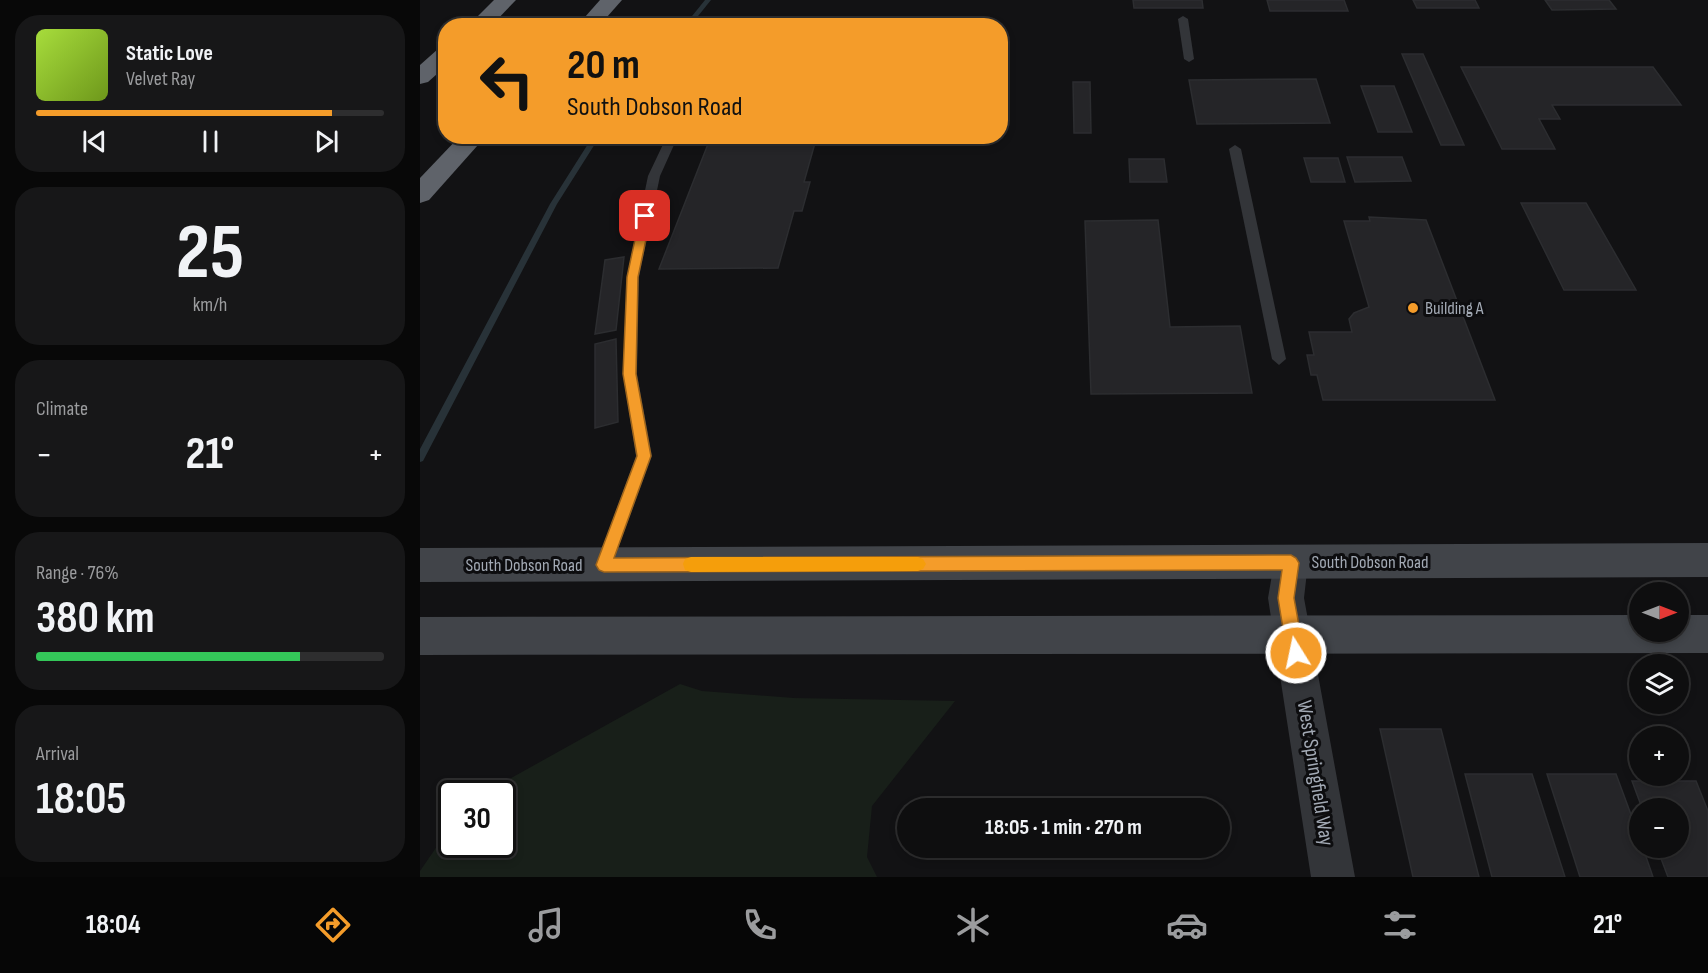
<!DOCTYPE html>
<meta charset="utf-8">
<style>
:root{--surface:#0e0e0f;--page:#171718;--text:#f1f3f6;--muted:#9b9c9e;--line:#2e2e2f;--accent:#f49c2a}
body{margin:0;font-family:"Sofia Sans Condensed",sans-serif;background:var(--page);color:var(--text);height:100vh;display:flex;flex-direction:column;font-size:22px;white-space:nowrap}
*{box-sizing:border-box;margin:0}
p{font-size:20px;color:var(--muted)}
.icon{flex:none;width:33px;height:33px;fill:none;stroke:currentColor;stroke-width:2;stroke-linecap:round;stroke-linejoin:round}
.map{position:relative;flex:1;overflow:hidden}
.drawer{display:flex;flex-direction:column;gap:15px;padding:15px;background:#080808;width:420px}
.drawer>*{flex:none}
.hud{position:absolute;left:18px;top:18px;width:570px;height:126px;border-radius:24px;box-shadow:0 3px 9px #0003,0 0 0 2px var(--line);background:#f49c2a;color:#111;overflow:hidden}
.needle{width:39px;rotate:90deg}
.buttons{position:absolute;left:1209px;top:582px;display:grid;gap:12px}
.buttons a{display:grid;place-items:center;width:60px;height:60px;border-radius:50%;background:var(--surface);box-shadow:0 3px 9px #0003,0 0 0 2px var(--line);font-size:30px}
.speed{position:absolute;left:18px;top:780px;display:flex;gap:12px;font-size:30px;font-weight:700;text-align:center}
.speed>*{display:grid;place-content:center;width:78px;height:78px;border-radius:50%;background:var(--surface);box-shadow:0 3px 9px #0003,0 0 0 2px var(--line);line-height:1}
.speed .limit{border:3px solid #111;border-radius:9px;background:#fff;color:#111}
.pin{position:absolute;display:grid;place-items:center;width:51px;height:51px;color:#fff;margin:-26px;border-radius:12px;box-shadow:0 3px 9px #0006}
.me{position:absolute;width:66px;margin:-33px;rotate:350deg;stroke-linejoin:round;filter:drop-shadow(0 0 4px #0008)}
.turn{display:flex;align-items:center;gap:21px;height:126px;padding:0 30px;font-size:27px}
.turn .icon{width:78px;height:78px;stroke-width:2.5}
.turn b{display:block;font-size:42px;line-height:51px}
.big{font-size:45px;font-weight:700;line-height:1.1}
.drawer .widget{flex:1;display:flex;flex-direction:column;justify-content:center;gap:9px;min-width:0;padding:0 21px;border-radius:24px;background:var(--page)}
.drawer .dial{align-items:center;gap:0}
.dial b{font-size:78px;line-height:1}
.song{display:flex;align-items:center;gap:18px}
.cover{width:72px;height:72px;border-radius:9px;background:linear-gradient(135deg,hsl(80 70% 55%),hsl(80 70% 35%))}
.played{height:6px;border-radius:3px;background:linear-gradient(90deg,var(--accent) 85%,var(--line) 85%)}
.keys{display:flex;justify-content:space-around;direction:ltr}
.heat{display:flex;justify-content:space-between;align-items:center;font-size:33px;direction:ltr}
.charge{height:9px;border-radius:4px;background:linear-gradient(90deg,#34c759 76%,var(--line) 0)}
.trip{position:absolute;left:477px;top:798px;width:333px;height:60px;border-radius:30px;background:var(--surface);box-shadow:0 3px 9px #0003,0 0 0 2px var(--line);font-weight:700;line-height:60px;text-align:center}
.dock{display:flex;height:96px;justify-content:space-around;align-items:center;background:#060606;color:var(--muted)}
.dock .icon{width:42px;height:42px}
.dock .on{color:var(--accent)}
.dock b{font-size:27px;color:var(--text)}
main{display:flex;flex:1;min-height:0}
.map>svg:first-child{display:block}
.green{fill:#181f19}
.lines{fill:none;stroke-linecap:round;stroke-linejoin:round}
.stream{fill:#283238;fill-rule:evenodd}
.building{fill:#252528;stroke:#2c2d30;stroke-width:1.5}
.service{fill:#333539;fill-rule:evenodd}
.minor{fill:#333539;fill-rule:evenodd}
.secondary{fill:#414449;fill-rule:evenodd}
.motorway{fill:#5f636a;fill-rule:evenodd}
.route{fill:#f49c2a;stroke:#9f651b;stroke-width:1.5}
.slow{fill:#f59e0b}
.poi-dot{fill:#f49c2a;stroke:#0d0d0f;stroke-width:2}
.labels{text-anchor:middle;stroke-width:6;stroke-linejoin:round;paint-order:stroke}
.poi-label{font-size:18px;fill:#a3aab5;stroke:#0d0d0f;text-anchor:start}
.street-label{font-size:18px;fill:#a3aab5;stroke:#0d0d0f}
.near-street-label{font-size:21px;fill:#a3aab5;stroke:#0d0d0f}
</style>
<main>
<section class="drawer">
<div class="widget">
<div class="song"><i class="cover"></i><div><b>Static Love</b><p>Velvet Ray</p></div></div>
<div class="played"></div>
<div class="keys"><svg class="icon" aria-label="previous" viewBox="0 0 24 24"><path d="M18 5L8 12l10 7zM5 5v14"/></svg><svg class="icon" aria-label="pause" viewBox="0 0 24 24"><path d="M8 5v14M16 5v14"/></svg><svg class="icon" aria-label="next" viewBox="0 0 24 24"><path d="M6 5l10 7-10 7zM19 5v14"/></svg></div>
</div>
<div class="widget dial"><b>25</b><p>km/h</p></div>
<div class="widget"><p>Climate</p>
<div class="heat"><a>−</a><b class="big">21°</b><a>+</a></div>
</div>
<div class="widget"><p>Range · 76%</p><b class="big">380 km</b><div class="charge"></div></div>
<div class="widget"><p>Arrival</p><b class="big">18:05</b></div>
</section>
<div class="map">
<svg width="1288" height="877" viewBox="0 0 1288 877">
<rect width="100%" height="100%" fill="#121214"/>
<!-- green -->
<polygon class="green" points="260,684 282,691 374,698 535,701 452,806 447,857 457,877 0,877 0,871 31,826 32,844 82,844 82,794 68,793 75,787"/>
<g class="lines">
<!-- stream -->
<g class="stream">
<polygon points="285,0 291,0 270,26 264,26"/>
<polygon points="173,136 180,136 137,204 3,461 0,462 0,449 130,204"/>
</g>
</g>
<!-- building -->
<g class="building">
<polygon points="713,0 782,0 783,8 714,8"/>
<polygon points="847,0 924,0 928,11 850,11"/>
<polygon points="993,0 1055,0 1059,8 997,8"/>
<polygon points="1125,0 1189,0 1196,9 1132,10"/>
<polygon points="982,54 1003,54 1044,145 1021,145"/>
<polygon points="1041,67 1233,67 1261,105 1132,105 1140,119 1119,119 1135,149 1082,149"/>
<polygon points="896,79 910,123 777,124 769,80"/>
<polygon points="653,82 670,82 671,133 654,133"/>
<polygon points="941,86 974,86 992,132 958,132"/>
<polygon points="395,143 384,182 390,182 382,211 374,211 358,268 239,269 288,144"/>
<polygon points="927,157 982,157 991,181 935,182"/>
<polygon points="884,158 918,158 925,182 891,182"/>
<polygon points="709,159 744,159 747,182 710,182"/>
<polygon points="1101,203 1166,203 1216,290 1144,290"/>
<polygon points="949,217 1006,220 1075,400 903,400 897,375 891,375 887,355 894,355 889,332 932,332 929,319 934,313 949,307 924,221 950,221"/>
<polygon points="738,220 750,327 820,326 832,393 671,394 665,221"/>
<polygon points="204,257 196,330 175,334 185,260"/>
<polygon points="196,339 198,422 175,428 175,344"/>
<polygon points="960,729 1021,729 1059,877 993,877"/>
<polygon points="1045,774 1112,774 1145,877 1072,877"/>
<polygon points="1127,774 1196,774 1220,839 1220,848 1223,848 1233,877 1160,877"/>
<polygon points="1212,781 1276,781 1288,811 1288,877 1248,877 1237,848 1258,848 1258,808 1222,808"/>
</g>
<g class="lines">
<!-- service -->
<g class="service">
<polygon points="763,16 768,19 774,59 769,62 764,59 758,19"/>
<polygon points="247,136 258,136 240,176 219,277 217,374 232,456 192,565 190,571 184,573 178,571 176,565 216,456 203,374 207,277 228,176"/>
<polygon points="815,145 821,149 866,359 859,365 852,359 809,149"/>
</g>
<!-- minor -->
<polygon class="minor" points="871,546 883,551 888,563 884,598 935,877 891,877 848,598 854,563 859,551"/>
<!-- secondary -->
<g class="secondary">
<polygon points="1288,543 1288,577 0,582 0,548"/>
<polygon points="1220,615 1220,632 1258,632 1258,615 1288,615 1288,653 0,655 0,617"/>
</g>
<!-- motorway -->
<g class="motorway">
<polygon points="74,0 96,0 71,26 48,26"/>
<polygon points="180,0 202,0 179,26 157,26"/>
<polygon points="26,47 26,66 8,82 0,84 0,65 18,49"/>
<polygon points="40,136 66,136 9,200 0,203 0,178"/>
</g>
</g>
<!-- route -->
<polygon class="route" points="225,213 231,216 218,277 216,374 231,456 194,558 871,555 876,558 879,563 874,598 884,653 881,659 876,661 870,659 867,653 858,598 862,570 184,572 179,570 176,565 217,456 203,374 207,277 220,216"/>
<!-- slow -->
<polygon class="slow" points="271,557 498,557 503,559 506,564 503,569 498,571 271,572 265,570 263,564 265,559"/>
<!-- markers -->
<circle class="poi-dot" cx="993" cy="308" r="6"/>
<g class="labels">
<!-- poi labels -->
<g class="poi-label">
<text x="1005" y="314">Building A</text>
</g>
<!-- street labels -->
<g class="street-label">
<text x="950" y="568">South Dobson Road</text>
<text x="104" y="571">South Dobson Road</text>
</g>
<!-- near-street labels -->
<g class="near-street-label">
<text transform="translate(896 773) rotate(81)" y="7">West Springfield Way</text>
</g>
</g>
</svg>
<div class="buttons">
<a><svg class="needle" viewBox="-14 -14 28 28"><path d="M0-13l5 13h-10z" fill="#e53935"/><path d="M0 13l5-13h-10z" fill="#9b9c9e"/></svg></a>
<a><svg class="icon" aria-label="layers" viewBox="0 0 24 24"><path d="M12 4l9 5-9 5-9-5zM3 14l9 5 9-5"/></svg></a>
<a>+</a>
<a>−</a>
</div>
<div class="speed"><div class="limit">30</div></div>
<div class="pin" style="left:225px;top:216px;background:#d93025"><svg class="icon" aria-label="arrive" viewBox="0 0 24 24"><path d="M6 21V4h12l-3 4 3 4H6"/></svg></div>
<svg class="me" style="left:876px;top:653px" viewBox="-20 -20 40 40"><circle r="17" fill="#f49c2a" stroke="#fff" stroke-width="3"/><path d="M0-11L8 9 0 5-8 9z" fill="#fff"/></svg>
<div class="trip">18:05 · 1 min · 270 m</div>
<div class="hud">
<div class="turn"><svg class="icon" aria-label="left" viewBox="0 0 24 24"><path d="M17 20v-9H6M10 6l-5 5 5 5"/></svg><div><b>20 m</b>South Dobson Road</div></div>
</div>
</div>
</main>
<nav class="dock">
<b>18:04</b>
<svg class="icon on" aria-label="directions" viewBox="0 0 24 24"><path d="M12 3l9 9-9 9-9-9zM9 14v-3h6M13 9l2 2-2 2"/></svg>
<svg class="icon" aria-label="music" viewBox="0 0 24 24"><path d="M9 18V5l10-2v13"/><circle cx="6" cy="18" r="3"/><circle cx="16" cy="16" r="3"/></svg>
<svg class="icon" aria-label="phone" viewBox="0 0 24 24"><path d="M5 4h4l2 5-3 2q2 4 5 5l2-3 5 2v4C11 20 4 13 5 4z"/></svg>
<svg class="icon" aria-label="climate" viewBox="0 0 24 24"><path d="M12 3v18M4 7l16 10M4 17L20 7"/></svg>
<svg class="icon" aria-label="car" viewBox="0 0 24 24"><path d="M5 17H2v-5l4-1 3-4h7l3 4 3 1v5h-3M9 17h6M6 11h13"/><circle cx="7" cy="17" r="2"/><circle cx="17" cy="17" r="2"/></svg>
<svg class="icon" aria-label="filters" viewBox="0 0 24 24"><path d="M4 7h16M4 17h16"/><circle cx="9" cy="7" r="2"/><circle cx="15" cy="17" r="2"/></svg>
<b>21°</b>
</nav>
